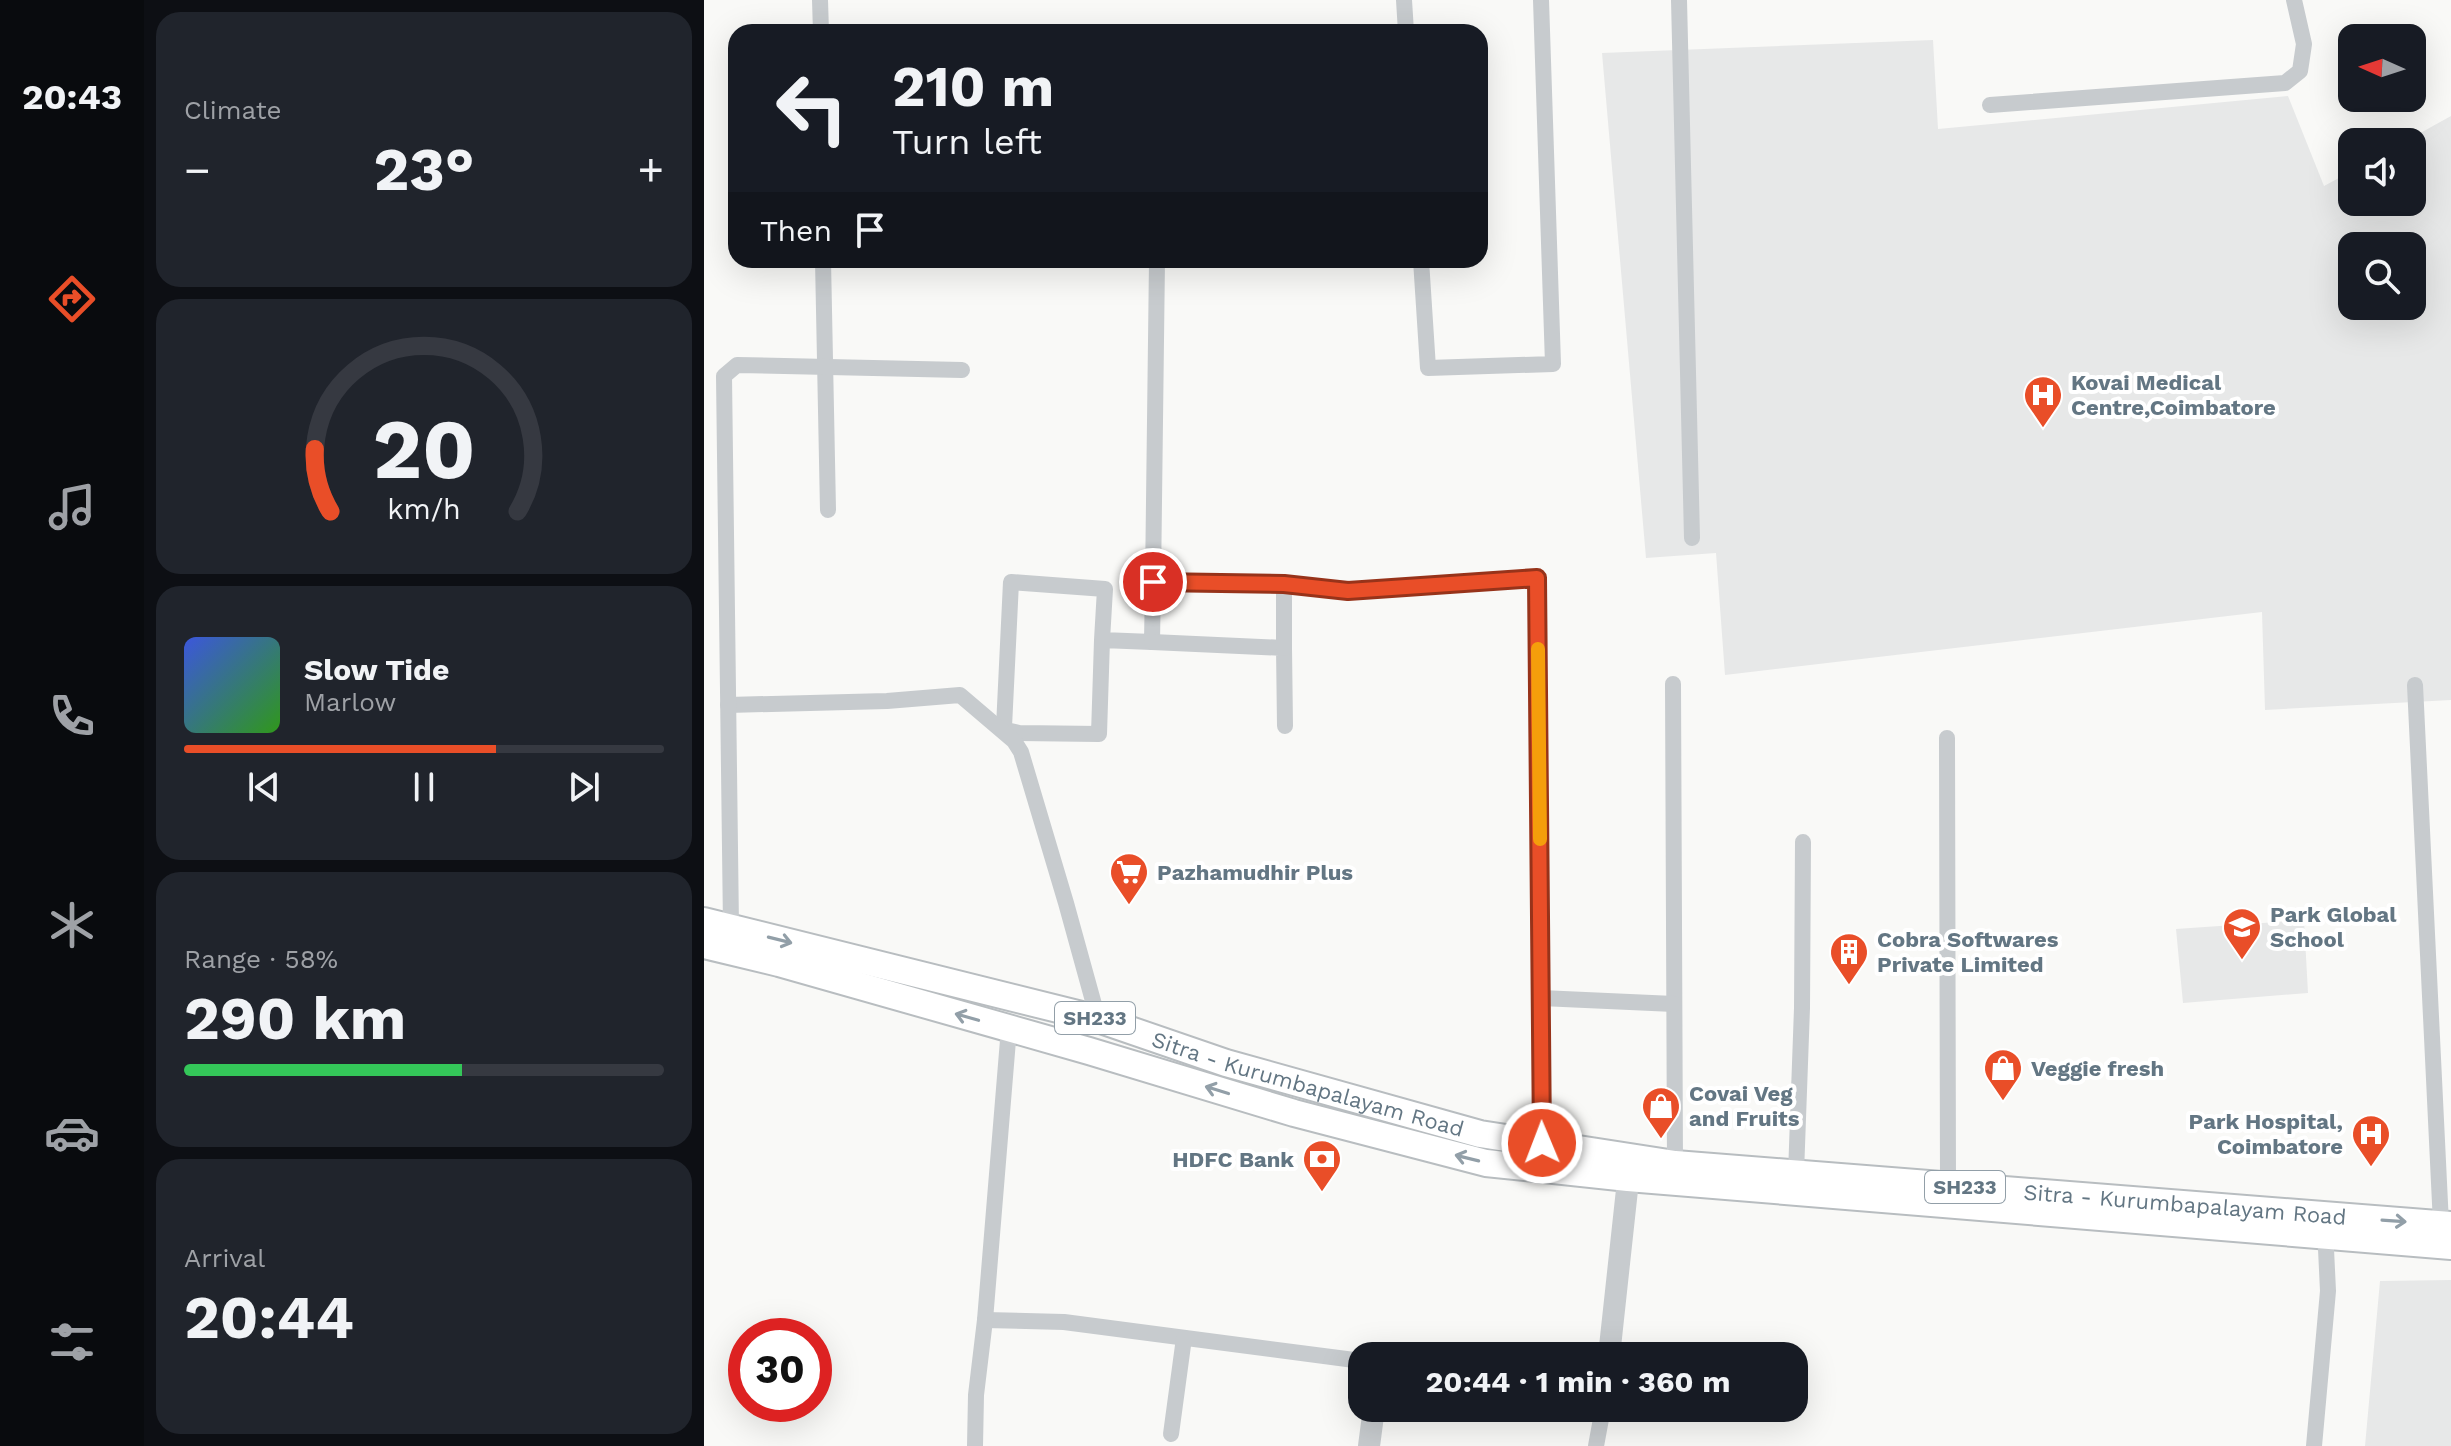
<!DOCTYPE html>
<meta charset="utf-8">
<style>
:root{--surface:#171b24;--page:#20242c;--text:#f1f3f6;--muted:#9ea1a6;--line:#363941;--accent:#e94e28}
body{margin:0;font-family:"Work Sans",sans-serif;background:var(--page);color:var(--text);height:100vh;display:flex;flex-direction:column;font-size:30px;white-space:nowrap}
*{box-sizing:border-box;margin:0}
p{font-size:26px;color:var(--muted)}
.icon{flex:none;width:44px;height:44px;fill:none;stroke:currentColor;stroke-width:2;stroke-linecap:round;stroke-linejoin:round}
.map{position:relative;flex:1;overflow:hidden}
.details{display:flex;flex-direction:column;gap:12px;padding:12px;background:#0d0f14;width:560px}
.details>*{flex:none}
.guide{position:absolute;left:24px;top:24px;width:760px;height:244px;border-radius:24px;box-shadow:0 8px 32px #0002;background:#171b24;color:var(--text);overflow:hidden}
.needle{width:52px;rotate:273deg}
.buttons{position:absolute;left:1634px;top:24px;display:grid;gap:16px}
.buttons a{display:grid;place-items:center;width:88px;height:88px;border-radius:16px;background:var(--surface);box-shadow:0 8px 32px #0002;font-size:40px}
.speed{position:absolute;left:24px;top:1318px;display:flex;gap:16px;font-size:40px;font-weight:700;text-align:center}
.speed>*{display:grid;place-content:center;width:104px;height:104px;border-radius:50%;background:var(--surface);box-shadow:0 8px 32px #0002;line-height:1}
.speed .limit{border:12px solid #d22;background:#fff;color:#111}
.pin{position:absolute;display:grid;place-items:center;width:68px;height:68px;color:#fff;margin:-34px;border:4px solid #fff;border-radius:50%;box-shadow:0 2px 8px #0007}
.me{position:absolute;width:88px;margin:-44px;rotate:359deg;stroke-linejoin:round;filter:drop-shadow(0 0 6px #0008)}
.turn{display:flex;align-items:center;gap:28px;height:168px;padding:0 32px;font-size:36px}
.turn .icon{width:104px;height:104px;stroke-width:2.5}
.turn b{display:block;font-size:56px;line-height:68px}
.then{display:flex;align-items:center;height:76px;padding:0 32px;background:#0003;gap:16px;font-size:30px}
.big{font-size:60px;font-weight:700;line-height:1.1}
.details .widget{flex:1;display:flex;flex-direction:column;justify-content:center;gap:12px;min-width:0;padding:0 28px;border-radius:24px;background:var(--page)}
.details .dial{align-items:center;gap:0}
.dial svg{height:208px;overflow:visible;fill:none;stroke:var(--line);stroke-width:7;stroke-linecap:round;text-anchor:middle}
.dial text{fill:var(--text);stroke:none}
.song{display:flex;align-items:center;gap:24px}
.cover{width:96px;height:96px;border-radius:12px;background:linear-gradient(135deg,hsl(230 70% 55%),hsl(110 70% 35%))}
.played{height:8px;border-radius:4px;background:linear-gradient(90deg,var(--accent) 65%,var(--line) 65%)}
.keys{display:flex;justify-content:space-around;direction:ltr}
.heat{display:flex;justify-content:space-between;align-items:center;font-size:44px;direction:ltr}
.charge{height:12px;border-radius:6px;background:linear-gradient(90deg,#34c759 58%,var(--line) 0)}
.trip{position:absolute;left:644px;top:1342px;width:460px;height:80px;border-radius:24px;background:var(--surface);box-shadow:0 8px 32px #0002;font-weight:700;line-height:80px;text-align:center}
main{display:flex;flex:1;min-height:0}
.dock{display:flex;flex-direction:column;width:144px;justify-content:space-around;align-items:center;background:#090b0e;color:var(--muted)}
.dock .icon{width:56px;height:56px}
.dock .selected{color:var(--accent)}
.dock b{font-size:36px;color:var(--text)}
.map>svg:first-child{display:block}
.built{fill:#e7e8e8;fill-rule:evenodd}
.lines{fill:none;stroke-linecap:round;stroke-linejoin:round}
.primary-casing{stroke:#b8bdc0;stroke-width:30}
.minor{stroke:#c7cbce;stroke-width:16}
.tertiary{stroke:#c7cbce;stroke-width:22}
.primary{stroke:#fff;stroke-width:26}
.oneway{stroke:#929fa8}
.route-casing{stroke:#97331a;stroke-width:20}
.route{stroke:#e94e28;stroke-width:14}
.slow{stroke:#f59e0b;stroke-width:14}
.labels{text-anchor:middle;stroke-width:8;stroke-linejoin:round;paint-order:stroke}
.shield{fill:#fff;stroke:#929fa8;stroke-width:2}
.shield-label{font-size:20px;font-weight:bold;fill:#637683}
.poi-label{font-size:22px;font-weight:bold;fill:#637683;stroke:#fff;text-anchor:start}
.street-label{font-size:22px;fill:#637683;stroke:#fff}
</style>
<main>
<nav class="dock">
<b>20:43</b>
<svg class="icon selected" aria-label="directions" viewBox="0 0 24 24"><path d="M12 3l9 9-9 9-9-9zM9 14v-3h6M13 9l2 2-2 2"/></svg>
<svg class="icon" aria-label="music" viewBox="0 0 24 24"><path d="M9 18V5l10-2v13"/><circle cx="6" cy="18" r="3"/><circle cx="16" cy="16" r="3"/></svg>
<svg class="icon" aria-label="phone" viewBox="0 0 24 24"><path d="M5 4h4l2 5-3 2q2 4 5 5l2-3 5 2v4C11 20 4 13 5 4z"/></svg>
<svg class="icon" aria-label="climate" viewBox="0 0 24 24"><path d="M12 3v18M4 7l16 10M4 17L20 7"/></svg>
<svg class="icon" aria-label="car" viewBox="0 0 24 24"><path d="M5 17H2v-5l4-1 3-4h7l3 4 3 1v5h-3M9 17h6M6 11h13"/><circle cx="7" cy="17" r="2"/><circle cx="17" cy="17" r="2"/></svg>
<svg class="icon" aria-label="filters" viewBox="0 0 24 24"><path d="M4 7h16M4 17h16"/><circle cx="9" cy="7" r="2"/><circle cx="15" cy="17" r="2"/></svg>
</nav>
<section class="details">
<div class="widget"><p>Climate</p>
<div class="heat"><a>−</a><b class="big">23°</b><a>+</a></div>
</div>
<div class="widget dial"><svg viewBox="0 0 100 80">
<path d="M14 69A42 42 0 1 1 86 69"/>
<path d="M14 69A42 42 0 0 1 8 45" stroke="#e94e28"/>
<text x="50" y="56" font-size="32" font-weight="700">20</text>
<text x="50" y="72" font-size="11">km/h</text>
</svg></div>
<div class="widget">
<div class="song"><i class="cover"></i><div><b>Slow Tide</b><p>Marlow</p></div></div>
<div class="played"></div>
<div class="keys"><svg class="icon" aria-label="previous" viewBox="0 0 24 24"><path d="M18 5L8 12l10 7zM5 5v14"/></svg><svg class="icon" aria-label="pause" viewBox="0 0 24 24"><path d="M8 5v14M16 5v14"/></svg><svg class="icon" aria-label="next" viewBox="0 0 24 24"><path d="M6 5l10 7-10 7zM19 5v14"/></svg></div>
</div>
<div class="widget"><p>Range · 58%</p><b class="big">290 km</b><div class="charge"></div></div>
<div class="widget"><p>Arrival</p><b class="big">20:44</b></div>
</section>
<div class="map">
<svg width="1747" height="1446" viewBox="0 0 1747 1446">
<rect width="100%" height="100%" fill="#f9f9f7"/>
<!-- built -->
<g class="built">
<path d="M1229,40L1234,129L1584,96L1620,186L1648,171V202H1708V142H1700L1747,116V700L1561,710L1558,612L1021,675L1012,553L942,558L898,53ZM1648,246H1708V306H1648Z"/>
<polygon points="1600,920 1604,993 1479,1003 1472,929"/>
<polygon points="1747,1280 1747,1446 1661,1446 1676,1281"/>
</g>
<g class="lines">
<defs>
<g id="primary">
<path id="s1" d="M0,921L394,1019L522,1063L776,1134L971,1164L1747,1225"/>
<polyline points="0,945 75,963 385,1051 590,1113 782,1163 924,1178 1747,1246"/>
</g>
</defs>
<!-- primary casing -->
<use href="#primary" class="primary-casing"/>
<!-- minor -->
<g class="minor">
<polyline points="116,0 117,32"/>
<polyline points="700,0 702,32"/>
<polyline points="975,0 988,538"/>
<polyline points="1286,105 1581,83 1596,71 1600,44 1590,0"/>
<polyline points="119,260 124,510"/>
<polyline points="453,260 449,582 580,584 644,591 833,578 838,1143"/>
<polyline points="717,260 724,368 849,364 837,0"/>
<polyline points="398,640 401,589 307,582 300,727 302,730 315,733 395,734 398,640 448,642 449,582"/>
<polyline points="448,642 580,648 581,726"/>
<polyline points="580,648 580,584"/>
<polyline points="969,684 971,1164"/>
<polyline points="1711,685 1737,1224"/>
<polyline points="24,705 183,701 256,695 310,741 317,752 362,903 394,1019"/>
<polyline points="1243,738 1244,1185"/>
<polyline points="27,927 20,376 33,365 258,370"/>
<polyline points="837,998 970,1004"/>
<polyline points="1092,1174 1098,1008 1099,842"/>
<polyline points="281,1320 360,1322 658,1361"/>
<polyline points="467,1434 480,1338"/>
<polyline points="271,1446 272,1395 281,1320 305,1028"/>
<polyline points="892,1446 899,1408"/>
<polyline points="1610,1446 1624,1291 1621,1228"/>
</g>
<!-- tertiary -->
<g class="tertiary">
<polyline points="905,1356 926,1162"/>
<polyline points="665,1446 670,1408"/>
</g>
<!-- primary -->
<use href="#primary" class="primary"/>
</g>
<!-- one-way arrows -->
<defs><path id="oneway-shaft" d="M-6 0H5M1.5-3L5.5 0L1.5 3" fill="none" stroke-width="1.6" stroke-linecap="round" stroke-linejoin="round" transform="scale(2)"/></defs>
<g class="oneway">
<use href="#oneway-shaft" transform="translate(76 940) rotate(14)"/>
<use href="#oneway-shaft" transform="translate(263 1017) rotate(-164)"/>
<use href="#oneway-shaft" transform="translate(513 1090) rotate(-163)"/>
<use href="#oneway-shaft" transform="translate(763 1158) rotate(-166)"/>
<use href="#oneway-shaft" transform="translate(1690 1221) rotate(4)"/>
</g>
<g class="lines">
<defs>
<polyline id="route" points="449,582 580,584 644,591 833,578 838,1143"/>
</defs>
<!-- route casing -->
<use href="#route" class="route-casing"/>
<!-- route -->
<use href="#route" class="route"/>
<!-- slow -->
<polyline class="slow" points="834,649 836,839"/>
</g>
<!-- icons -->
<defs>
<symbol id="hospital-pin" viewBox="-11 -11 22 30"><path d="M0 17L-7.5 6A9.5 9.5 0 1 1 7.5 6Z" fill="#e94e28" stroke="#fff"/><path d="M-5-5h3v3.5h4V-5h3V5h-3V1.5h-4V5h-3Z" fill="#fff"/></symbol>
<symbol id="supermarket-pin" viewBox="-11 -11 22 30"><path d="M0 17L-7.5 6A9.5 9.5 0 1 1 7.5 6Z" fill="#e94e28" stroke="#fff"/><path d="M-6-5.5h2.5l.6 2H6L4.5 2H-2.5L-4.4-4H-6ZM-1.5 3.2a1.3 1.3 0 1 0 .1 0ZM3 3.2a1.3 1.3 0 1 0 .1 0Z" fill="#fff"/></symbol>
<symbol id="school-pin" viewBox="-11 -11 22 30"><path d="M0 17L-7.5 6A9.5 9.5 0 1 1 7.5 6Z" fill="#e94e28" stroke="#fff"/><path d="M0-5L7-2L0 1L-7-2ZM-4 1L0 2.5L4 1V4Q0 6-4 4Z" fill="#fff"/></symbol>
<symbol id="building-pin" viewBox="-11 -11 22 30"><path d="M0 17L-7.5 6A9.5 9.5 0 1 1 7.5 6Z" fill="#e94e28" stroke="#fff"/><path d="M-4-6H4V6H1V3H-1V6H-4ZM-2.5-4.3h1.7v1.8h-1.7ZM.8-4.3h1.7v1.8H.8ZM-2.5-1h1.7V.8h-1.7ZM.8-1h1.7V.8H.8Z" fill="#fff"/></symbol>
<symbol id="shop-pin" viewBox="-11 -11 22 30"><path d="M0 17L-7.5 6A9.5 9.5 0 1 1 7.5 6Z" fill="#e94e28" stroke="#fff"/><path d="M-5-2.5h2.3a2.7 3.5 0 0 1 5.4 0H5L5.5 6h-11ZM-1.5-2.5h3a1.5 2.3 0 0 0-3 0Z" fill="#fff"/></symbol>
<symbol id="bank-pin" viewBox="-11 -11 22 30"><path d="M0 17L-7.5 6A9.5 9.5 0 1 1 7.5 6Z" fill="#e94e28" stroke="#fff"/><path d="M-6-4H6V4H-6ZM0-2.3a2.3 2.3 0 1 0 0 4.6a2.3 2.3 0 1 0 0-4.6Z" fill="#fff"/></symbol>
</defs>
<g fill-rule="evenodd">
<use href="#hospital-pin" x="1317" y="373" width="44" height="60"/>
<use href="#supermarket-pin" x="403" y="850" width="44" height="60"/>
<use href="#school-pin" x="1516" y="905" width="44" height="60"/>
<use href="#building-pin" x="1123" y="930" width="44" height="60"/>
<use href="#shop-pin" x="1277" y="1046" width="44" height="60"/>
<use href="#shop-pin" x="935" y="1084" width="44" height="60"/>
<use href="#hospital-pin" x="1645" y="1112" width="44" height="60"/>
<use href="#bank-pin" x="596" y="1137" width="44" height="60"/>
</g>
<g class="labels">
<!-- shield labels -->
<g class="shield">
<rect x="351" y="1002" width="80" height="32" rx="6"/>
<rect x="1221" y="1171" width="80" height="32" rx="6"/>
</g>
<g class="shield-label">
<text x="391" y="1025">SH233</text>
<text x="1261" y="1194">SH233</text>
</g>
<!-- poi labels -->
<g class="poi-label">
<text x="1367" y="390">Kovai Medical<tspan x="1367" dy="25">Centre,Coimbatore</tspan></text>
<text x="453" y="880">Pazhamudhir Plus</text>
<text x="1566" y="922">Park Global<tspan x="1566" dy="25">School</tspan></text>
<text x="1173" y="947">Cobra Softwares<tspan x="1173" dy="25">Private Limited</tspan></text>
<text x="1327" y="1076">Veggie fresh</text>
<text x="985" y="1101">Covai Veg<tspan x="985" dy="25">and Fruits</tspan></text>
<text x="1639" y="1129" text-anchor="end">Park Hospital,<tspan x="1639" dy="25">Coimbatore</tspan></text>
<text x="590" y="1167" text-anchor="end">HDFC Bank</text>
</g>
<!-- street labels -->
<g class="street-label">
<text dy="8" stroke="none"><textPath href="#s1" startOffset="626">Sitra - Kurumbapalayam Road</textPath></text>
<text dy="8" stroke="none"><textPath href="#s1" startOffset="1514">Sitra - Kurumbapalayam Road</textPath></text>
</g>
</g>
</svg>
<div class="buttons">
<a><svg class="needle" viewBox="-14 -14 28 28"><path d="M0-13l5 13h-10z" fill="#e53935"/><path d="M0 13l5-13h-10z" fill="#9ea1a6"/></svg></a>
<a><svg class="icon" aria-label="sound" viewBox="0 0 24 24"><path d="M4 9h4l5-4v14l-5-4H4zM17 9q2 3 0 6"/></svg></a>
<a><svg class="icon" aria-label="search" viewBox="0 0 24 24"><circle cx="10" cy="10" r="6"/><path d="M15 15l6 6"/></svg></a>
</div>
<div class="speed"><div class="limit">30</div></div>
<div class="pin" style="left:449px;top:582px;background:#d93025"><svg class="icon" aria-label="arrive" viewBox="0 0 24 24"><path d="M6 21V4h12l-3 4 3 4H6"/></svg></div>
<svg class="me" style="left:838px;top:1143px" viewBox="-20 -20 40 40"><circle r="17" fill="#e94e28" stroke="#fff" stroke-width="3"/><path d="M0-11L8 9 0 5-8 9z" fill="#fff"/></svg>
<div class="trip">20:44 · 1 min · 360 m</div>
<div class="guide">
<div class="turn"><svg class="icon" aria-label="left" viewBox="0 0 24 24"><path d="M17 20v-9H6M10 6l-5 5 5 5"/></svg><div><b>210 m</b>Turn left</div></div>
<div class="then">Then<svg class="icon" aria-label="arrive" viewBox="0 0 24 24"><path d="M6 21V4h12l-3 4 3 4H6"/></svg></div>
</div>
</div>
</main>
